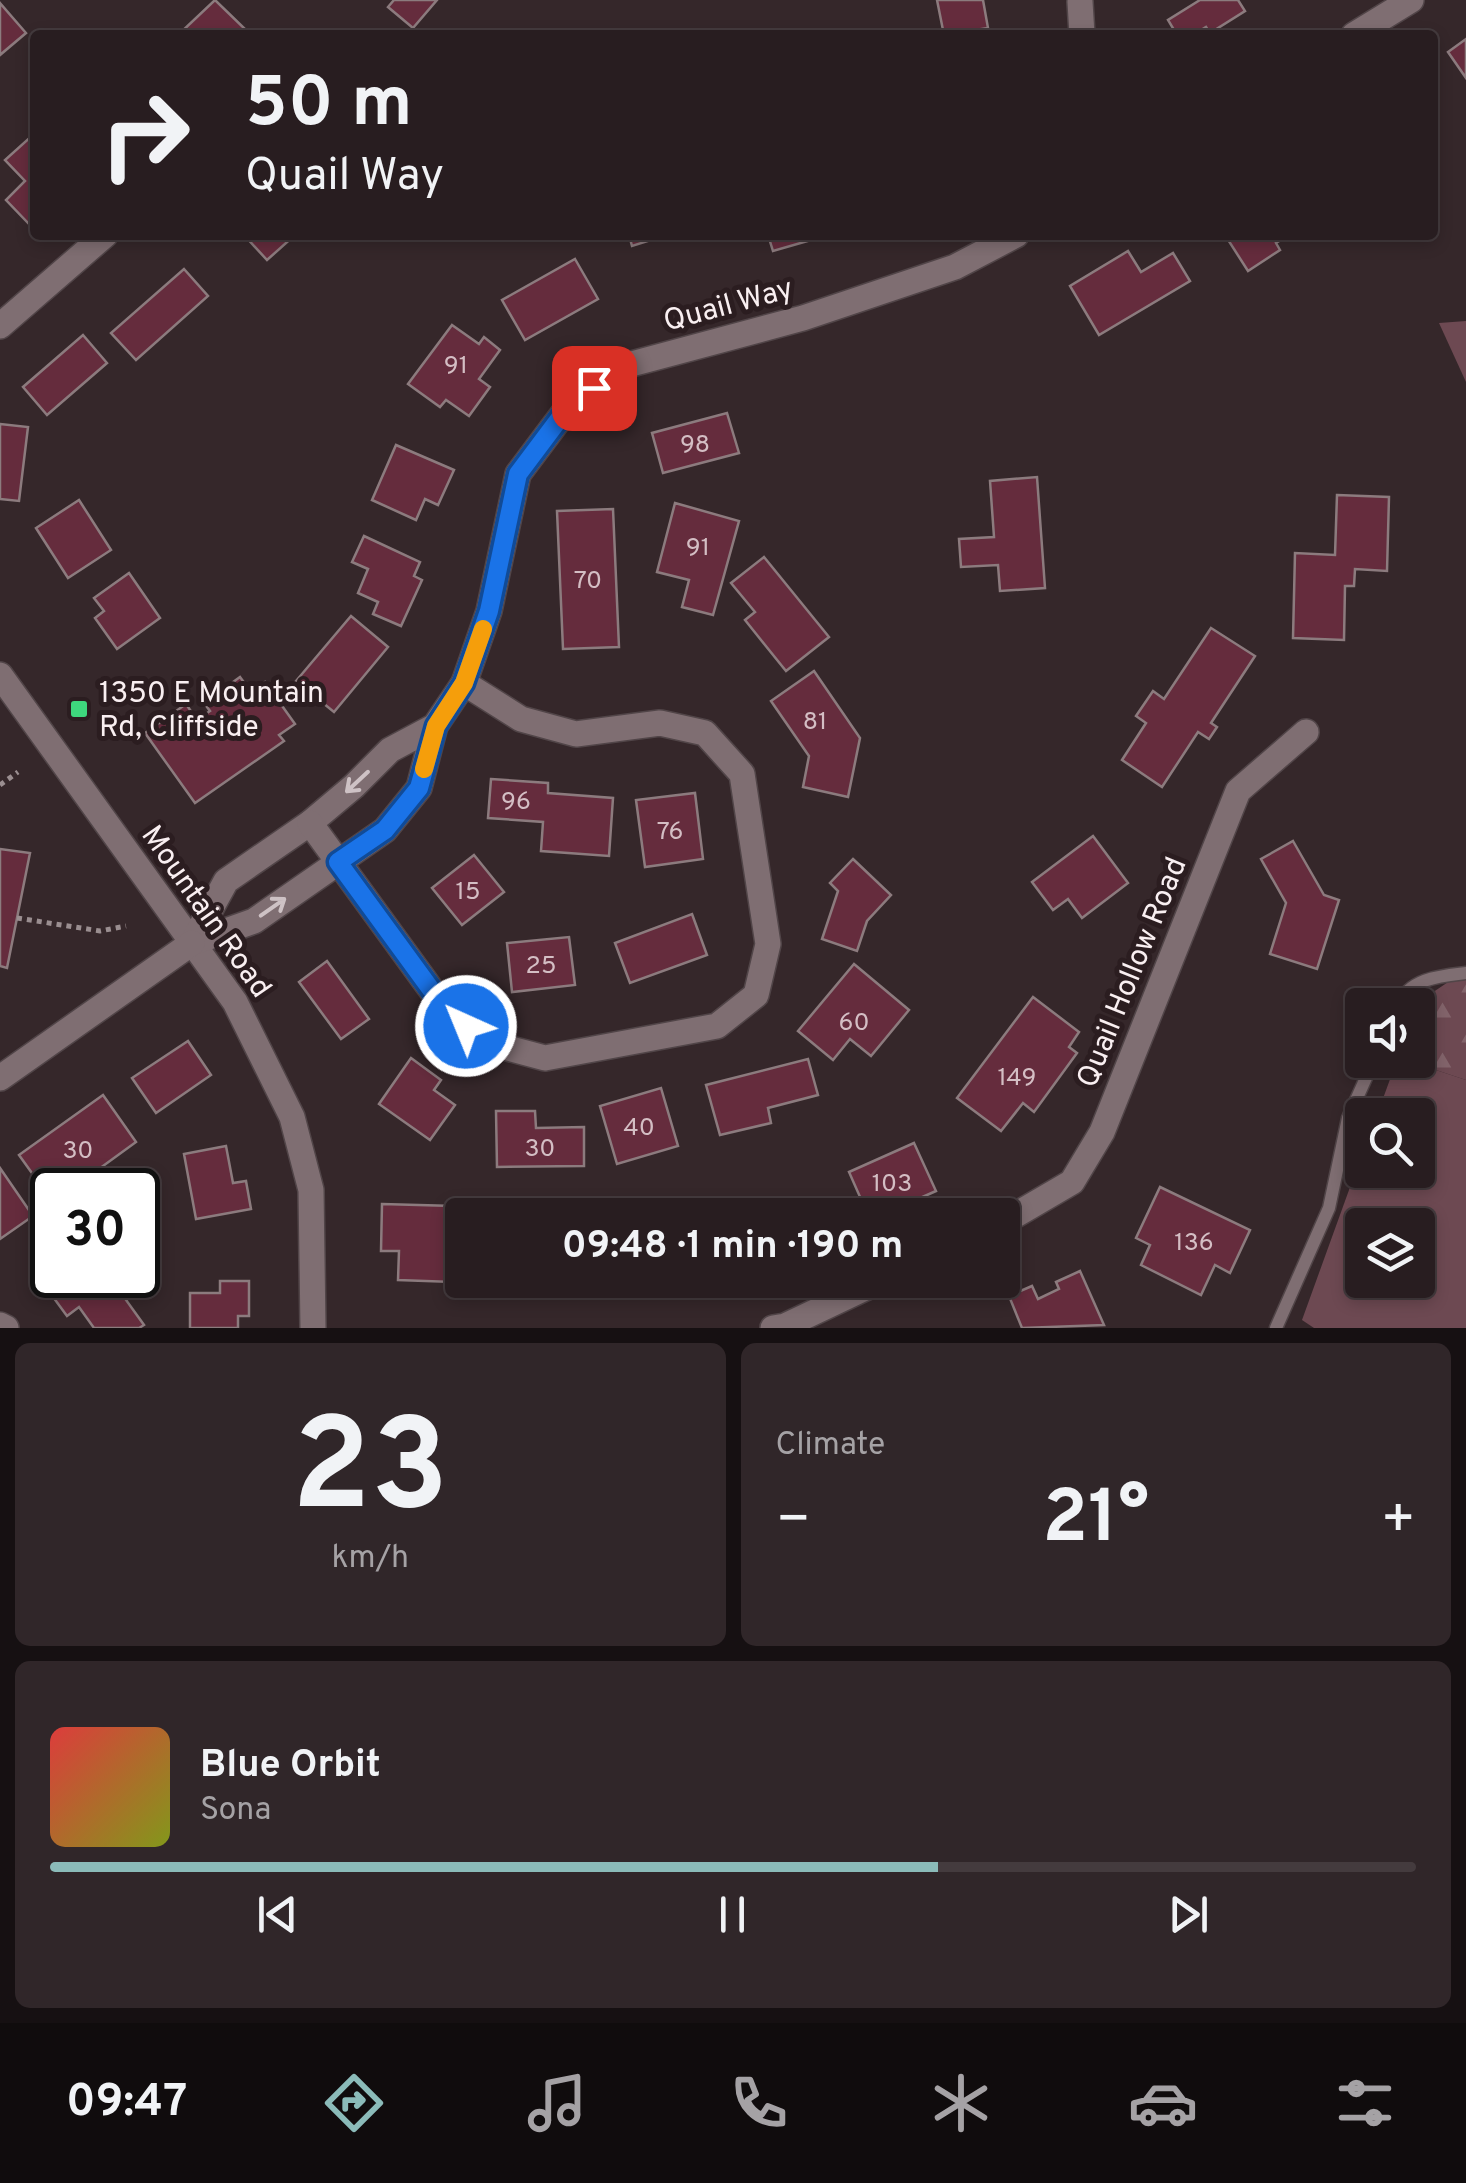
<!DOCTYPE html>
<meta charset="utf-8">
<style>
:root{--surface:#281d20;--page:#302629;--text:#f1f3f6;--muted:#a5a2a5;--line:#443b3e;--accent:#8bbbb9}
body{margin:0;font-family:Overpass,sans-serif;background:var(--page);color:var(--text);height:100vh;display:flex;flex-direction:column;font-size:38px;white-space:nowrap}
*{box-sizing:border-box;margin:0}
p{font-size:32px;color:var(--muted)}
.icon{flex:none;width:55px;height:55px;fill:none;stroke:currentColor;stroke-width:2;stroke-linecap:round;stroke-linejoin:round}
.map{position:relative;height:1328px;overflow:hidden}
.details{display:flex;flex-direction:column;gap:15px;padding:15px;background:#161012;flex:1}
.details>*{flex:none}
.banner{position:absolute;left:30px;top:30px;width:1408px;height:210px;border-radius:10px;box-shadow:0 5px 15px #0003,0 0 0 2px var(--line);background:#281d20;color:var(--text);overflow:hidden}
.controls{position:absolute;left:1345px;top:988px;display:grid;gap:20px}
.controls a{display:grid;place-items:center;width:90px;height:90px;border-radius:10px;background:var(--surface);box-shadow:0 5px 15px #0003,0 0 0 2px var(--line);font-size:50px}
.speed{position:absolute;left:30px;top:1168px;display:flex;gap:20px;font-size:50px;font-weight:700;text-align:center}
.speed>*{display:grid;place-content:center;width:130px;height:130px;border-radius:50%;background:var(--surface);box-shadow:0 5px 15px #0003,0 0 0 2px var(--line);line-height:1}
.speed .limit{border:5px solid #111;border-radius:15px;background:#fff;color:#111}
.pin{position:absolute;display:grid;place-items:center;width:85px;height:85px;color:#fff;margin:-42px;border-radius:20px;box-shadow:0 5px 15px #0006}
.me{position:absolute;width:110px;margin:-55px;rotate:316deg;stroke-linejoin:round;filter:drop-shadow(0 0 8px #0008)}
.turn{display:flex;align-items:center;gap:35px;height:210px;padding:0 50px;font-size:45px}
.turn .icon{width:130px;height:130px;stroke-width:2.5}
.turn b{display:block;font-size:70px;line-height:85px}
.big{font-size:75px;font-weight:700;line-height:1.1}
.details .card{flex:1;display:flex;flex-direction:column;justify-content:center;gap:15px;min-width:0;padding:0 35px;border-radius:15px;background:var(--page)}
.details .dial{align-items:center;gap:0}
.dial b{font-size:130px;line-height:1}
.song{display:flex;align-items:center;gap:30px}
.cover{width:120px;height:120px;border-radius:15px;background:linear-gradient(135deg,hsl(0 70% 55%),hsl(70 70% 35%))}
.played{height:10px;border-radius:5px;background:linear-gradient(90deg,var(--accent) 65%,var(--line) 65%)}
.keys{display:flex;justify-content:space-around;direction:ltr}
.heat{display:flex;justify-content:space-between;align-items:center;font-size:55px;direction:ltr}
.details .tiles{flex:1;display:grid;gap:15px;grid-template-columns:1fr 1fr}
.card:last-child{grid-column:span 2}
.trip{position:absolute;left:445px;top:1198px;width:575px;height:100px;border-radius:10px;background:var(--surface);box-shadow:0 5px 15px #0003,0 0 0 2px var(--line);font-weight:700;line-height:100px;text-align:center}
.tabs{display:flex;height:160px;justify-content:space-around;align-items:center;background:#100c0d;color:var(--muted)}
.tabs .icon{width:70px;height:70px}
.tabs .selected{color:var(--accent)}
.tabs b{font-size:45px;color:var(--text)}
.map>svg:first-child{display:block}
.green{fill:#6d4952;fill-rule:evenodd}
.forest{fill:url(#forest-firs)}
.building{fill:#652c3d;stroke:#8c7b7e;stroke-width:2.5}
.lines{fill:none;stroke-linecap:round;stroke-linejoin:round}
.service-casing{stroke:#514548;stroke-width:15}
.minor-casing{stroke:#514548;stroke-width:28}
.path{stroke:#9a8e90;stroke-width:5;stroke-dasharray:5 5;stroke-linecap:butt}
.service{stroke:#7f6e72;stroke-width:12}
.minor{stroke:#7f6e72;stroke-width:25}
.oneway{stroke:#cec2c5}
.route-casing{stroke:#114b97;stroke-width:25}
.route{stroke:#1a73e8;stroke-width:18}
.slow{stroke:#f59e0b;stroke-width:18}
.poi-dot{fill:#3ed77d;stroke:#2b1d20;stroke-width:4}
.labels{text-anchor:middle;stroke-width:10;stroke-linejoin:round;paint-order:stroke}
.number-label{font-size:25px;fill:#d4bec4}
.street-label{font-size:30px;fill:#f9eff1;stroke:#2b1d20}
.poi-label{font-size:30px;fill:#f9eff1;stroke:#2b1d20;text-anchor:start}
</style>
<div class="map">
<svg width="1466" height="1328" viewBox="0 0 1466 1328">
<defs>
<pattern id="forest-firs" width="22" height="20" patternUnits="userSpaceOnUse" patternTransform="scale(2.5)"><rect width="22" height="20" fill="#6d4952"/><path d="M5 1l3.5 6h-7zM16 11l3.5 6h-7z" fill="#83646b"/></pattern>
</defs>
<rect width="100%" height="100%" fill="#35272a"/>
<!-- green -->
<g class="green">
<polygon points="1466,321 1466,382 1439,323"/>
<path d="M1397,1060H1406L1466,1080V1328H1314L1302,1320L1362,1154V1170H1418V1115H1377ZM1362,1225H1418V1280H1362Z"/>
</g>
<!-- forest -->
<polygon class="forest" points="1466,970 1466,1080 1406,1060 1418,1060 1417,1003"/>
<!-- building -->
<g class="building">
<polygon points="215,0 246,30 241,35 178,35"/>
<polygon points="394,0 437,0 413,28 388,7"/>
<polygon points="937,0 983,0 988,28 944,35"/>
<polygon points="1200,0 1238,0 1245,11 1210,33 1206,27 1193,35 1177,35 1168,20"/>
<polygon points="0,3 26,33 0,55"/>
<polygon points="1466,39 1466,78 1448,52"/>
<polygon points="35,133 35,218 29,224 6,200 25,181 5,160"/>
<polygon points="244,235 295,235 267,260"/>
<polygon points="629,235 663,235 664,236 632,246"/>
<polygon points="768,235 825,235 825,236 773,251"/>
<polygon points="1225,235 1289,235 1276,243 1280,250 1248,271"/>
<polygon points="1128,251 1141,272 1173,253 1190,281 1099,335 1070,286"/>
<polygon points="575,259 598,299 525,340 502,300"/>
<polygon points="184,269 208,296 136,360 111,333"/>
<polygon points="452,325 479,344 484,337 500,350 479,379 490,387 469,416 446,400 440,407 408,384"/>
<polygon points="83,335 107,363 47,415 23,387"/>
<polygon points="727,413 739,453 663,473 652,433"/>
<polygon points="0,424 28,427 19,501 0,499"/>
<polygon points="396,445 454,470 438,505 425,499 416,520 372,500"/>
<polygon points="1037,477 1045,588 1000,591 998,565 961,567 959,539 994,537 990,481"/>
<polygon points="1337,495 1389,497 1387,571 1355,569 1354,586 1345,586 1344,640 1293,638 1295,553 1335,555"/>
<polygon points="79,500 111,550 68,578 36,528"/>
<polygon points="675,503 739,521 713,615 682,607 689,580 657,572"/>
<polygon points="613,509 619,647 563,649 557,511"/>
<polygon points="364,536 420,562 414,576 422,580 401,626 373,614 378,602 358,593 368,569 352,562"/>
<polygon points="764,557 829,637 786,671 745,620 755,612 731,583"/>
<polygon points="129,573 160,618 117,649 95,618 104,611 94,598"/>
<polygon points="351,616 388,647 334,712 296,681"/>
<polygon points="1211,628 1255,656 1211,723 1217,727 1209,739 1198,732 1162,787 1122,760 1146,723 1136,716 1153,691 1164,699"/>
<polygon points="814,671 860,738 848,797 803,787 809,756 771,701"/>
<polygon points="240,677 251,692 265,682 295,724 279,735 284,741 195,803 145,733 186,704 197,720 210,711 204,703"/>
<polygon points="491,779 548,783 548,793 613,798 609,856 541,851 543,822 488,818"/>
<polygon points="695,793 703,859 645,867 636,800"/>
<polygon points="1093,836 1128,883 1082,918 1068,899 1053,910 1032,882"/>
<polygon points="1293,841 1324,895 1339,900 1317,969 1270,954 1286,903 1261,859"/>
<polygon points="0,849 30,853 7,968 0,966"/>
<polygon points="474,855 504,892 462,925 432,888"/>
<polygon points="853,859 891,895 867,921 857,951 822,939 838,891 830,883"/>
<polygon points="692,914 707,955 630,983 615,943"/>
<polygon points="569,937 575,985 512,992 507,943"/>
<polygon points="327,961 369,1019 341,1039 299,982"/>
<polygon points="854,964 909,1010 871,1056 850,1039 833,1060 798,1031"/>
<polygon points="1033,997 1079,1032 1069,1047 1077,1053 1034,1112 1023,1103 1001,1131 957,1098"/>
<polygon points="188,1041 211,1075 156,1113 132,1078"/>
<polygon points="411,1058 441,1080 434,1090 455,1105 430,1140 379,1104"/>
<polygon points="808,1059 818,1095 768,1108 771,1123 720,1135 706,1085"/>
<polygon points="661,1088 678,1146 617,1164 600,1106"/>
<polygon points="103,1095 136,1142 70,1190 52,1190 52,1201 19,1155"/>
<polygon points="496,1111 535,1111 536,1128 584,1127 584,1166 497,1167"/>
<polygon points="914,1143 936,1191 882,1215 868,1215 849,1172"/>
<polygon points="226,1146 233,1183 246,1181 251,1209 196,1219 184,1154"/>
<polygon points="0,1168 33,1216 0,1239"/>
<polygon points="1160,1187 1250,1230 1230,1273 1215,1265 1201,1295 1141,1265 1150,1245 1136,1238"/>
<polygon points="750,1202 752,1215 672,1215"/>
<polygon points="382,1204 454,1206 453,1282 398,1280 399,1251 381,1251"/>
<polygon points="1080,1271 1104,1325 1022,1328 1009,1296 1032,1286 1038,1299 1059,1289 1056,1282"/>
<polygon points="60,1275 121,1275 135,1295 126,1300 144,1325 139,1328 94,1328 79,1307 67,1316 45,1286"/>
<polygon points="220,1281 249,1281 249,1316 238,1316 238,1328 190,1328 190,1293 220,1293"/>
</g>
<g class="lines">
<defs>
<g id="service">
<path d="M1398,1005C1410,978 1440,976 1466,973"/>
<polyline points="1276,1328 1329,1208 1348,1118 1374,1060"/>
</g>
<g id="minor">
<polyline points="1080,2 1082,35"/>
<polyline points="1354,35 1411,0"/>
<polyline points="0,326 105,235"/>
<polyline points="0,675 235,1002 292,1117 311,1190 313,1328"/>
<polyline points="435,726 390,750 354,786 310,823 226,881 192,943 254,921 385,830 419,788 435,726 464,683 489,611 518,474 566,410 624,366 803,318 955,267 1016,235"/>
<polyline points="310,823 446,1010 485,1042 545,1058 717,1026 756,995 768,944 742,774 705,733 660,723 576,734 521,719 464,683"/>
<polyline points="0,1078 192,943"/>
<polyline points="1002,1223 1072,1182 1102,1132 1238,791 1306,732"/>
<polyline points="0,1325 6,1328"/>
<polyline points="773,1328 785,1326 882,1280"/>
</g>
</defs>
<!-- service casing -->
<use href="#service" class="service-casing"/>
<!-- minor casing -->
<use href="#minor" class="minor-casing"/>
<!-- path -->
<g class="path">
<polyline points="0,785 18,772"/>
<polyline points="17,918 100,931 126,926"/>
</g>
<!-- service -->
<use href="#service" class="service"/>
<!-- minor -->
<use href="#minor" class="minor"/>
</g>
<!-- one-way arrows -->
<defs><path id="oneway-shaft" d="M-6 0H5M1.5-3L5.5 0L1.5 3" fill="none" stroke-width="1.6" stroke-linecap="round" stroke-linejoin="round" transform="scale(2.5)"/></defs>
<g class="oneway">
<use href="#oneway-shaft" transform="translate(357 782) rotate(137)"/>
<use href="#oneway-shaft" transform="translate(273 907) rotate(-35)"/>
</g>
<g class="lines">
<defs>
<polyline id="route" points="466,1026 446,1010 338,862 385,830 419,788 436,726 464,683 489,611 518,474 566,410 594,388"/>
</defs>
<!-- route casing -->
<use href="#route" class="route-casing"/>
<!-- route -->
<use href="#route" class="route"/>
<!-- slow -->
<polyline class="slow" points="424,769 436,726 464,683 483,629"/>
</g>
<!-- markers -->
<rect class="poi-dot" x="69" y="699" width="20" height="20" rx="5"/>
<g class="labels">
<!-- number labels -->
<g class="number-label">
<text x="456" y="373">91</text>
<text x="695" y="452">98</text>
<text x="698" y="555">91</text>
<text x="588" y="588">70</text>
<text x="815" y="729">81</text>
<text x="516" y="809">96</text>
<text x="670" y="839">76</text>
<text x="468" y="899">15</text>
<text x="541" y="973">25</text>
<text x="854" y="1030">60</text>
<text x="1017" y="1085">149</text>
<text x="639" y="1135">40</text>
<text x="540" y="1156">30</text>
<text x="78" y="1158">30</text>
<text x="892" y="1191">103</text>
<text x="1194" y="1250">136</text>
</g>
<!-- street labels -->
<g class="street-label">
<text transform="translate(728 304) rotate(-15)" y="10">Quail Way</text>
<text transform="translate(207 911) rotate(55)" y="10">Mountain Road</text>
<text transform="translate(1131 972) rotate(-68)" y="10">Quail Hollow Road</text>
</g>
<!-- poi labels -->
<g class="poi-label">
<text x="99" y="702">1350 E Mountain<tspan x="99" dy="34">Rd, Cliffside</tspan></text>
</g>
</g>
</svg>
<div class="controls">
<a><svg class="icon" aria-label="sound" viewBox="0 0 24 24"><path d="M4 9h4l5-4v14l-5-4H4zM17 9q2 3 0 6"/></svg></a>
<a><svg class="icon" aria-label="search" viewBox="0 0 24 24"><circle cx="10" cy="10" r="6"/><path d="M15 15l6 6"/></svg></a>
<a><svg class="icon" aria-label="layers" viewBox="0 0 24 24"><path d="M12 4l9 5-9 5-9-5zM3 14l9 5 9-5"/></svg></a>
</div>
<div class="speed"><div class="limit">30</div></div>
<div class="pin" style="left:594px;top:388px;background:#d93025"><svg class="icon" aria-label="arrive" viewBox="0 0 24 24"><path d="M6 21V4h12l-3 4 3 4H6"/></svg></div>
<svg class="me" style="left:466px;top:1026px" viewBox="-20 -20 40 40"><circle r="17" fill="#1a73e8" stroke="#fff" stroke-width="3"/><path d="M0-11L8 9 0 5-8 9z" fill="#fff"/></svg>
<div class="trip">09:48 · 1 min · 190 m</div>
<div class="banner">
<div class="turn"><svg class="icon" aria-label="right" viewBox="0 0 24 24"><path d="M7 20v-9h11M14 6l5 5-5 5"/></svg><div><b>50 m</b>Quail Way</div></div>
</div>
</div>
<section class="details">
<div class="tiles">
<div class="card dial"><b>23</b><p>km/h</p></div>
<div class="card"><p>Climate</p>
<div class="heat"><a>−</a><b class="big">21°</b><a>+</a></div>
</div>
<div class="card">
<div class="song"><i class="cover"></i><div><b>Blue Orbit</b><p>Sona</p></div></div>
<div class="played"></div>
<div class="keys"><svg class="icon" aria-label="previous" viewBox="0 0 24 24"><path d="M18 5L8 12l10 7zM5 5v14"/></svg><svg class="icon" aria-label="pause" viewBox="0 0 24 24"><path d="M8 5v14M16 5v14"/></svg><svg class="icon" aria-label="next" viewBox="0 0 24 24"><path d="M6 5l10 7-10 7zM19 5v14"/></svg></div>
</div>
</div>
</section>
<nav class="tabs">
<b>09:47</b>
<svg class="icon selected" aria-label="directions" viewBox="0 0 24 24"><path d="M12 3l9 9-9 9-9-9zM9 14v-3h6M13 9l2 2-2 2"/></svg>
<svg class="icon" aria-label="music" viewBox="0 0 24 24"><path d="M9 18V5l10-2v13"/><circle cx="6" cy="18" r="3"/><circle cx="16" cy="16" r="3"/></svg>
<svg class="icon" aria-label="phone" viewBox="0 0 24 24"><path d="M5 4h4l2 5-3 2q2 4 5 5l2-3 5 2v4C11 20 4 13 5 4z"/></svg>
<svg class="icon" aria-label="climate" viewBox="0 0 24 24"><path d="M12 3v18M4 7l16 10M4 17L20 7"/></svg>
<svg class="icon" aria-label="car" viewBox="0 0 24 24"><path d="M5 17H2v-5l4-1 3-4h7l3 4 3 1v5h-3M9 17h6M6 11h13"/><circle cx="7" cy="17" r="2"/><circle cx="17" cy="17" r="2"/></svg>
<svg class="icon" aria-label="filters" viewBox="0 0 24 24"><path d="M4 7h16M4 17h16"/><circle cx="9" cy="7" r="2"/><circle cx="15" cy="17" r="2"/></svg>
</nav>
